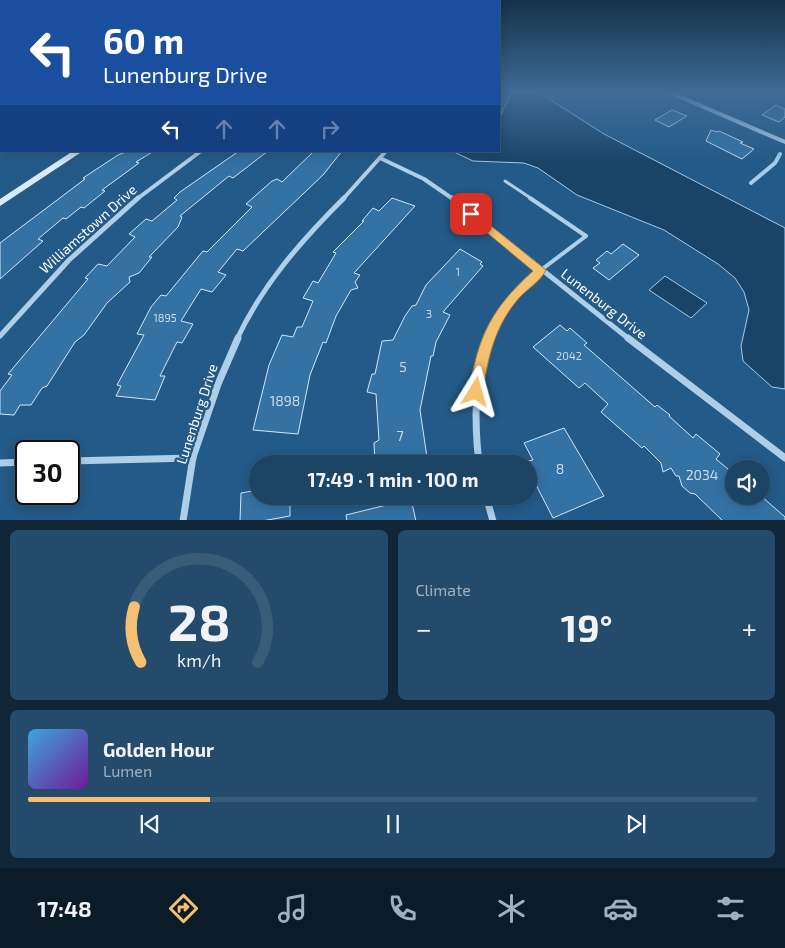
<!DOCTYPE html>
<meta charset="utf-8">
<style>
:root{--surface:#1b4465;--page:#244b6b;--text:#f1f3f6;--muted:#a0b0bf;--line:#395c79;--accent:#f4c172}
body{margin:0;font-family:"Exo 2",sans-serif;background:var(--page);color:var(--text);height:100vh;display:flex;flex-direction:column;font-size:19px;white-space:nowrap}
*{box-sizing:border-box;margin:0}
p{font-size:16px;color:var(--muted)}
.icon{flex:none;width:28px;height:28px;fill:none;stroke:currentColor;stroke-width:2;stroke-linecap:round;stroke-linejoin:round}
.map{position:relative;height:520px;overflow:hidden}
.panel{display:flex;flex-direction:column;gap:10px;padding:10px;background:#0f2538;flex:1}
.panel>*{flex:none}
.top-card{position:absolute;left:0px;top:0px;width:500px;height:152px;box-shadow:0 2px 12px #0003,0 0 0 1px var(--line);background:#1a4fa0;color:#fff;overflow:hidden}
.fabs{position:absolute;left:725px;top:460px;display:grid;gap:10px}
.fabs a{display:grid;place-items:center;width:45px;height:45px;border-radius:50%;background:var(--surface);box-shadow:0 2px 12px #0003,0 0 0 1px var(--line);font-size:25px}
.speed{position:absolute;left:15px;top:440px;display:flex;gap:10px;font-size:25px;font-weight:700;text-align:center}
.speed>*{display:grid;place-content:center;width:65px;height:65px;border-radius:50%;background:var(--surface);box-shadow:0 2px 12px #0003,0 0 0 1px var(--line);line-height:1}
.speed .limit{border:2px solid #111;border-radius:8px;background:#fff;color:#111}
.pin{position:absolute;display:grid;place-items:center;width:42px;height:42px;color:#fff;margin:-21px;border-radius:10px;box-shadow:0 2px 8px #0006}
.me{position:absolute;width:55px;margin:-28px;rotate:8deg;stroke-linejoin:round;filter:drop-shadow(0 0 4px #0008)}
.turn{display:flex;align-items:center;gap:18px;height:105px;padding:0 20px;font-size:22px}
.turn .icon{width:65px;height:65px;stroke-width:2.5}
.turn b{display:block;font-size:35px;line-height:42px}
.lanes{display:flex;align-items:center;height:48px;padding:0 20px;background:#0003;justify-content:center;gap:25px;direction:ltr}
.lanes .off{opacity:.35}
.big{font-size:38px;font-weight:700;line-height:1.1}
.panel .card{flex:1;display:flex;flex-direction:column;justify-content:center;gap:8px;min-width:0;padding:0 18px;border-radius:8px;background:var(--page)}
.panel .dial{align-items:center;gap:0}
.dial svg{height:130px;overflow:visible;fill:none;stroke:var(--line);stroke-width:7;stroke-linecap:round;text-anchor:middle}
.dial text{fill:var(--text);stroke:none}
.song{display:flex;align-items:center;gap:15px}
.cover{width:60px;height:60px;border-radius:8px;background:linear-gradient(135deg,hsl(200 70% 55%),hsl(280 70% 35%))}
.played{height:5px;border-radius:2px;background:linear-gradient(90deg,var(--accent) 25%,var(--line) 25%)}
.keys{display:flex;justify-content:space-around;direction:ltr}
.heat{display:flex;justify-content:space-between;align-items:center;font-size:28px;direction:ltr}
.panel .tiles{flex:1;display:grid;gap:10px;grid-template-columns:1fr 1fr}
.card:last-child{grid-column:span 2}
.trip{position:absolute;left:249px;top:455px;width:288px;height:50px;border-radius:25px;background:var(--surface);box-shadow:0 2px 12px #0003,0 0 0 1px var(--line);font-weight:700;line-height:50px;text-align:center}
.dock{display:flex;height:80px;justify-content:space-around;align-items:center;background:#0b1b28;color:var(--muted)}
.dock .icon{width:35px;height:35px}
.dock .current{color:var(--accent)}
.dock b{font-size:22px;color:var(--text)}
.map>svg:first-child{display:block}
.water{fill:#194367;stroke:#a3cbea}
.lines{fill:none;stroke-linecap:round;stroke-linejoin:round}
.stream{stroke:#a3cbea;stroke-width:4}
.building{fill:#3472a4;stroke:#d3e7f7}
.service-far1{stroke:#afcfe9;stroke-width:3}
.service{stroke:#afcfe9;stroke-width:4}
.minor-far2{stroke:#afcfe9;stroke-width:4}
.minor-far1{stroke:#afcfe9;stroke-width:5}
.minor{stroke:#afcfe9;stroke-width:7}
.secondary{fill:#daeaf7;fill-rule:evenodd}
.route{fill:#f4c172;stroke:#9f7d4a}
.labels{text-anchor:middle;stroke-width:5;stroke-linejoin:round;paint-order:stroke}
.number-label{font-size:11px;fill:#ccdce8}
.street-label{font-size:14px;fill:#fff;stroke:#245a87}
.near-number-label{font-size:14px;fill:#ccdce8}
</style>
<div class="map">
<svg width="785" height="521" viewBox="0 0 785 521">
<rect width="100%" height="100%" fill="#245a87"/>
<!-- water -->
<g class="water">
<polygon points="512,92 538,92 604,134 785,228 785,389 772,387 743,361 741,346 749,310 744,292 735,278 718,264 664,230 577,195 538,168 524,163 473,161 452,151 499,151 499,118"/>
<polygon points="665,276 707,303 691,318 649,290"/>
</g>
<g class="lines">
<!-- stream -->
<polyline class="stream" points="751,183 775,163 780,154"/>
</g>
<!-- building -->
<g class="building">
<polygon points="776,105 785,109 785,117 779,122 762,115"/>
<polygon points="672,110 687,116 669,127 655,120"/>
<polygon points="711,130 717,132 719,131 743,142 740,143 754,149 742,159 706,141"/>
<polygon points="128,151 154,151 136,162 139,163 102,190 105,191 84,208 81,207 66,219 63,218 38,239 43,241 0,279 0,243 85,179 83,178 118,155"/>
<polygon points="239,151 268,151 233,178 229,176 180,216 182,217 178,227 149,257 152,257 139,273 129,277 130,282 107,303 84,335 75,342 47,386 42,388 31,405 20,405 14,415 0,414 0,391 12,375 8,374 88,279 85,278 98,264 107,266 135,237 129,234 146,219 152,221 177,200 174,198 180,192"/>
<polygon points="314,151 342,151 323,175 243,251 237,249 218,272 226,275 212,292 201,289 181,321 193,324 182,343 177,342 160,376 165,376 155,400 116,396 121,386 117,385 144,335 137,334 151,307 161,295 166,296 203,251 207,252 252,207 246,204 272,181 277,179 282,182"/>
<polygon points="392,198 415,206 354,273 360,275 355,282 358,288 351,290 336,316 326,343 323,342 310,375 298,434 253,430 269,365 282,335 293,337 297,327 302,327 313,301 303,298 313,281 318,283 336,253 333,252 364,221 362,221 373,208 379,211"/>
<polygon points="623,244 639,255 609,280 593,268 600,263 596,260 607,251 611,254"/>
<polygon points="460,249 482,262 480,264 483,266 443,312 450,315 436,342 433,356 431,356 420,410 428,464 375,464 374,443 379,440 376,394 367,392 372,374 375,374 382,341 393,340 405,316 412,306 416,305 426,285"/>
<polygon points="560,325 567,331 570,328 587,343 584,345 655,407 657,405 670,415 669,416 693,438 696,434 720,454 716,459 734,474 734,496 761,496 785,517 785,521 723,521 695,494 690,493 682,486 679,476 676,476 671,468 663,472 661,463 644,446 642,448 601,412 608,404 585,383 579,388 533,347"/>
<polygon points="564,428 604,496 553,518 533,479 536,478 528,461 533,460 524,443"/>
<polygon points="258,490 258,496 290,496 290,516 262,521 240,521 241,493"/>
<polygon points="411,499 416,521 347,521 346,515"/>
</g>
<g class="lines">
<!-- service-far1 -->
<polyline class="service-far1" points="505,181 532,199"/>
<!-- service -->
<polyline class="service" points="530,198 586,236 541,270"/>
<!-- minor-far2 -->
<g class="minor-far2">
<polyline points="669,92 785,142"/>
<polyline points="380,158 424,179 453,199"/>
<polyline points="137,199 201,151"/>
<polyline points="343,199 386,151"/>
</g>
<!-- minor-far1 -->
<g class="minor-far1">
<polyline points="452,198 629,339"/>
<polyline points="0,336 69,260 138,198"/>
<path d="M237,339C263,284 301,241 344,198"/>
<path d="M489,339C499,310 520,291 541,270"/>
</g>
<!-- minor -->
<g class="minor">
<polyline points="628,338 785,458"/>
<polyline points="69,461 193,458"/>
<polyline points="0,463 26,462"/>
<path d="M479,464C474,420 474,380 489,338"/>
<polyline points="486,496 493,521"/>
<polyline points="183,521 193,457 218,384 238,338"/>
</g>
<!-- secondary -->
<polygon class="secondary" points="73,151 83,151 0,206 0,199"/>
</g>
<!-- sky -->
<linearGradient id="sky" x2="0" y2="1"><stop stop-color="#14324a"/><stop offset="0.56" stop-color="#3f6b96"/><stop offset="1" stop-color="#3f6b96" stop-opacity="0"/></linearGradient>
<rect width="785" height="164" fill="url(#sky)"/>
<!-- route -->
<path class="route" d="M471,210L546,270C540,282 527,289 519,298C495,326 488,356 483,392L481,396L476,398L471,396L469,392C478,336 491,309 533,271L467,216V211Z"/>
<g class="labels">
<!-- number labels -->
<g class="number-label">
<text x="458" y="276">1</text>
<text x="429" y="318">3</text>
<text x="165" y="322">1895</text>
<text x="569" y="360">2042</text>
</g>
<!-- street labels -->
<g class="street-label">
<text transform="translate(88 229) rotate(-42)" y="5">Williamstown Drive</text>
<text transform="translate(604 304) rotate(38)" y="5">Lunenburg Drive</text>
<text transform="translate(197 414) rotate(-72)" y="5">Lunenburg Drive</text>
</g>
<!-- near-number labels -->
<g class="near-number-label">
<text x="403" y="372">5</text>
<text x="285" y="406">1898</text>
<text x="400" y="441">7</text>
<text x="560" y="474">8</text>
<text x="702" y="480">2034</text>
</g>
</g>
</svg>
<div class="fabs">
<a><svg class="icon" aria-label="sound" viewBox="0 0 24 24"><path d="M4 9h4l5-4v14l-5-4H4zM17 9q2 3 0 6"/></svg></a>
</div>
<div class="speed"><div class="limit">30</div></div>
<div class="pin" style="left:471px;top:214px;background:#d93025"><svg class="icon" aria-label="arrive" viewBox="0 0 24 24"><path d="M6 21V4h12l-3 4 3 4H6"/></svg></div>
<svg class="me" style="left:476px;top:392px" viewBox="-20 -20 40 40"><path d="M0-17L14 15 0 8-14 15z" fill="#f4c172" stroke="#fff" stroke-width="4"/></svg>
<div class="trip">17:49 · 1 min · 100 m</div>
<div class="top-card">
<div class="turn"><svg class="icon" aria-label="left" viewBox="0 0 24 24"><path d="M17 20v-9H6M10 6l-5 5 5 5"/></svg><div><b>60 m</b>Lunenburg Drive</div></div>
<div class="lanes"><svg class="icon" aria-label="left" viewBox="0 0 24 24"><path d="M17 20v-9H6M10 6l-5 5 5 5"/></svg><svg class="icon off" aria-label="ahead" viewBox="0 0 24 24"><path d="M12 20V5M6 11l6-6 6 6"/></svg><svg class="icon off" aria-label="ahead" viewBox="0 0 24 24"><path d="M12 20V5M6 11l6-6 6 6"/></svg><svg class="icon off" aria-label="right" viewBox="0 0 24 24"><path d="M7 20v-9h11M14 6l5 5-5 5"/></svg></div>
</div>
</div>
<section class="panel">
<div class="tiles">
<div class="card dial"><svg viewBox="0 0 100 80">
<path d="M14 69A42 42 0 1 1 86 69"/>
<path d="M14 69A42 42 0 0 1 10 35" stroke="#f4c172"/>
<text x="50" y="56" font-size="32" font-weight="700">28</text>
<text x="50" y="72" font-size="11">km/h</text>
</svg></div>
<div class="card"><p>Climate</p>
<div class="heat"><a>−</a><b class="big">19°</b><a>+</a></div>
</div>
<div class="card">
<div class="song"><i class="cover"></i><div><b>Golden Hour</b><p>Lumen</p></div></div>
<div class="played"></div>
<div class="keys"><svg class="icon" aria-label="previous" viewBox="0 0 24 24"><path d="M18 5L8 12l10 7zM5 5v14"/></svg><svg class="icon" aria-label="pause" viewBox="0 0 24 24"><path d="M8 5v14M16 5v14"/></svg><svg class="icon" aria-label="next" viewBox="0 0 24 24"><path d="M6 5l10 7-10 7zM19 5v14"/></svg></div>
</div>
</div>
</section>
<nav class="dock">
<b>17:48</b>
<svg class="icon current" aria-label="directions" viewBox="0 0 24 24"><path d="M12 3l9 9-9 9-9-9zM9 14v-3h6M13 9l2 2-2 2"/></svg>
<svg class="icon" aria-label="music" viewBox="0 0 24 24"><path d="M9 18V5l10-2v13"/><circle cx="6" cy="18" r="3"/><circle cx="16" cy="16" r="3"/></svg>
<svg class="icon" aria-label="phone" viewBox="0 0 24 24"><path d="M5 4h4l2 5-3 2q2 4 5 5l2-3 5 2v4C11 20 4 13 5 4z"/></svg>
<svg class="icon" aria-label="climate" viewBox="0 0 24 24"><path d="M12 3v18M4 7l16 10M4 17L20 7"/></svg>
<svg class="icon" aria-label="car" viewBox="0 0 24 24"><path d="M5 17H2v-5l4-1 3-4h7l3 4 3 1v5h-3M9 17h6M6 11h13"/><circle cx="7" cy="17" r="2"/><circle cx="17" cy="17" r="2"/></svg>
<svg class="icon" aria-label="filters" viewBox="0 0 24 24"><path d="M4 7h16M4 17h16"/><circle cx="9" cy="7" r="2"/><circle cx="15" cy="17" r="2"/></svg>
</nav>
